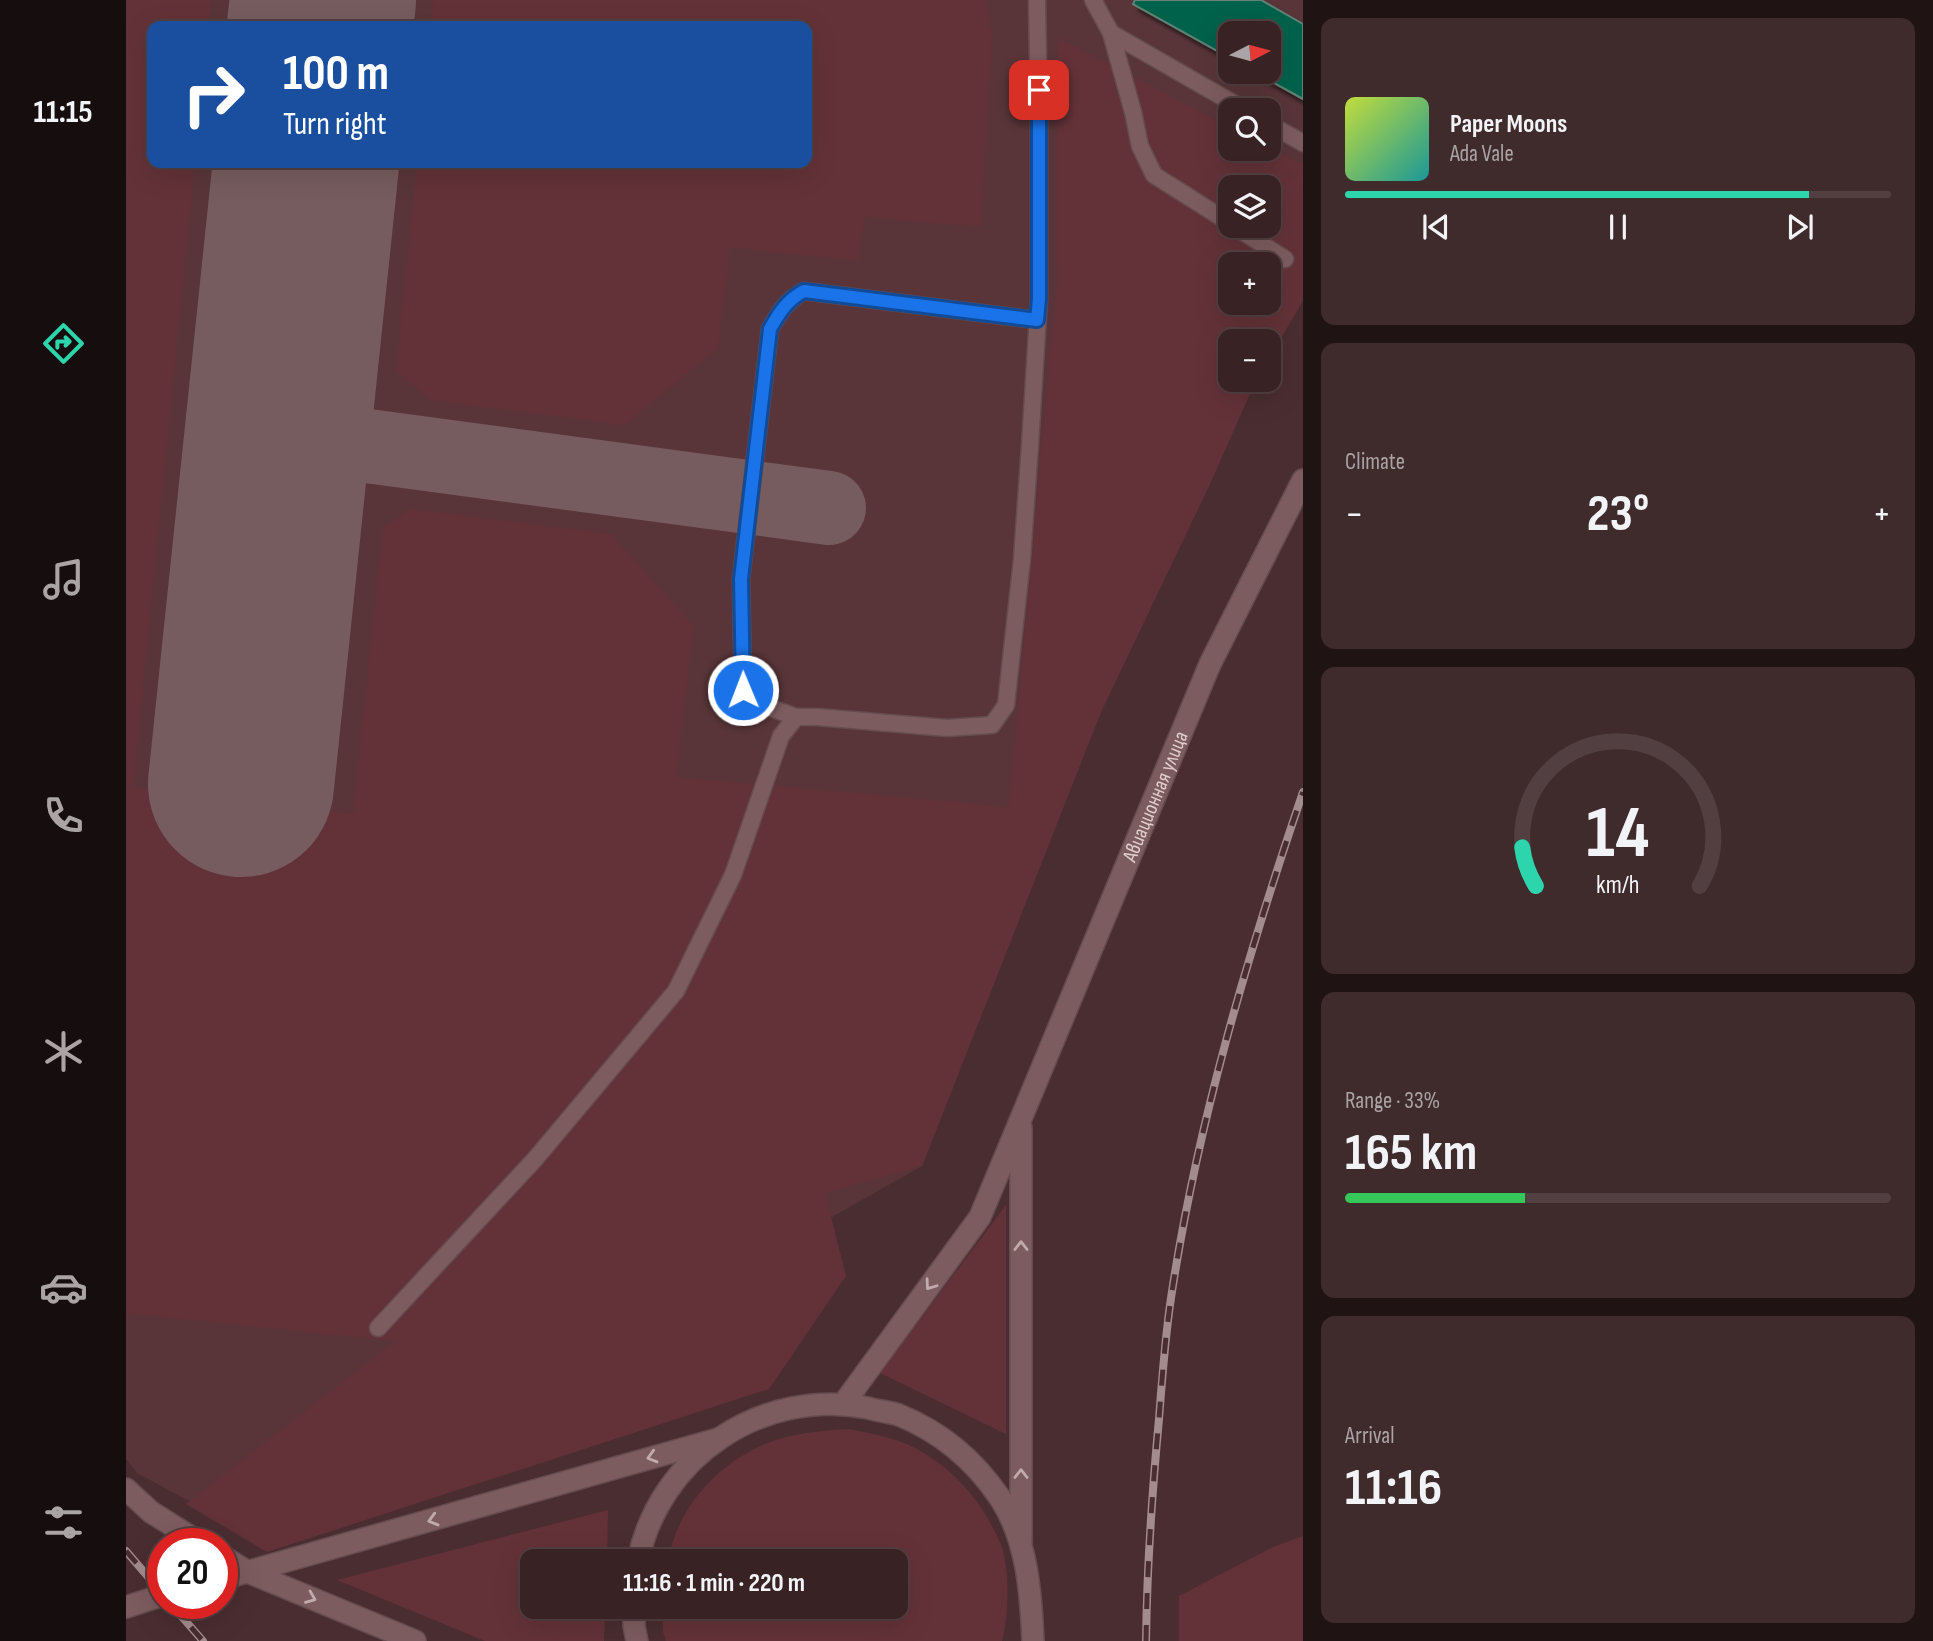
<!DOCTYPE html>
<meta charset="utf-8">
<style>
:root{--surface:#382224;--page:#3f2a2c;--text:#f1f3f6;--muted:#aba4a6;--line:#523f41;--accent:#2cd5ab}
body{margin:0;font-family:"Sofia Sans Condensed",sans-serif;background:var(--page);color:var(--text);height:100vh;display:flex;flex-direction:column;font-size:26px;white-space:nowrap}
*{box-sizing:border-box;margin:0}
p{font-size:23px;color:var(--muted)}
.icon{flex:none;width:38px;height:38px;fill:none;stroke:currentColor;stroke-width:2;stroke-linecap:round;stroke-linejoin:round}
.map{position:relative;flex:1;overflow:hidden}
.details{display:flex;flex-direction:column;gap:18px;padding:18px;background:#1f1314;width:630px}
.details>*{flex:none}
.guide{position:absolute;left:21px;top:21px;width:665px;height:147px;border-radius:14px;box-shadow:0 7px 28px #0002,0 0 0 2px var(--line);background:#1a4fa0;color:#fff;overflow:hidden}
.needle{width:46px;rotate:84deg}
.tools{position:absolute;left:1092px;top:21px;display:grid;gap:14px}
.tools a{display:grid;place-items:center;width:63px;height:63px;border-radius:14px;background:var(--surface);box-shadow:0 7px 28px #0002,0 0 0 2px var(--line);font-size:35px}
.speed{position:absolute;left:21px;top:1528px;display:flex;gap:14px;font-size:35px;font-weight:700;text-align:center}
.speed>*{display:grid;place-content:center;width:91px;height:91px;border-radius:50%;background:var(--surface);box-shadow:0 7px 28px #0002,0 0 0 2px var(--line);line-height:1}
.speed .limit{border:10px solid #d22;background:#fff;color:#111}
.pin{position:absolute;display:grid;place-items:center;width:60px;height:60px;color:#fff;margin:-30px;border-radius:14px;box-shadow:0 4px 10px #0006}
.me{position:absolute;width:77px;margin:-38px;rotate:359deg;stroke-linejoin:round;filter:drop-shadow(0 0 5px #0008)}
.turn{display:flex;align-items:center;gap:24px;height:147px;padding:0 21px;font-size:32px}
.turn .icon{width:91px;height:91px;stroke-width:2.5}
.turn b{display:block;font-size:49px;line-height:60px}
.big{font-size:52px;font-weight:700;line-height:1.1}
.details .tile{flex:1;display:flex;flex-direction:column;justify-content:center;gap:10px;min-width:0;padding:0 24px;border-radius:14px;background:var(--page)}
.details .dial{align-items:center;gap:0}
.dial svg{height:182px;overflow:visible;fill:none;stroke:var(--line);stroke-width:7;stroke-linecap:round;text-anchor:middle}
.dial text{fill:var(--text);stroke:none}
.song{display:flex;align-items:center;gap:21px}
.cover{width:84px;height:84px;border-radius:10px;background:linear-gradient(135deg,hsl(70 70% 55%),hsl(180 70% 35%))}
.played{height:7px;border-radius:4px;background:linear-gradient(90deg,var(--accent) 85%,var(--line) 85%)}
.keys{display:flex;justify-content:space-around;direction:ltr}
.heat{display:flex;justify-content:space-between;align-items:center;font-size:38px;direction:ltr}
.charge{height:10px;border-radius:5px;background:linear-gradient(90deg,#34c759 33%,var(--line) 0)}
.trip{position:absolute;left:394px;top:1549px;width:388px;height:70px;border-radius:14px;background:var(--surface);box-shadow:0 7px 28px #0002,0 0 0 2px var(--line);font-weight:700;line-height:70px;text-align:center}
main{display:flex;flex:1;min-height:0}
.tabs{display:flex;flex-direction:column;width:126px;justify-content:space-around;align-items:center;background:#160e0e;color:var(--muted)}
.tabs .icon{width:49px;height:49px}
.tabs .on{color:var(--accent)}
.tabs b{font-size:32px;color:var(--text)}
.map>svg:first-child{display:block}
.built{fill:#593539;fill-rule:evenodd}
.green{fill:#633238;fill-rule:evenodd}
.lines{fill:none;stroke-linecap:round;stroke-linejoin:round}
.taxiway{stroke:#765c5f;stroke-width:74}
.runway{stroke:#765c5f;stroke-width:186}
.building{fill:#03624c;stroke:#618377;stroke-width:2;filter:url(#shadow)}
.service-casing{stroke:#644c4f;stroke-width:19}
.minor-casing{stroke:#644c4f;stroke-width:24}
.tertiary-casing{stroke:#644c4f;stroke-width:24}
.secondary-casing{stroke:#644c4f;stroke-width:24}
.service{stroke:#7d5c5f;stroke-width:16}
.minor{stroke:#7d5c5f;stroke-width:21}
.tertiary{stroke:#7d5c5f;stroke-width:21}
.secondary{stroke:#7d5c5f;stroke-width:21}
.rail-casing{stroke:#a38c8e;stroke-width:8}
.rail{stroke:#4a2d30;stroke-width:5;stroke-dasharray:16;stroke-linecap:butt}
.oneway{stroke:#c2abad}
.route-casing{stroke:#114b97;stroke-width:18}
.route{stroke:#1a73e8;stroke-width:12}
.labels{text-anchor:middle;stroke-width:7;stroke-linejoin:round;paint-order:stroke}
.street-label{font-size:21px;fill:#e0cdce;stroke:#4a2d30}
</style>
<main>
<nav class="tabs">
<b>11:15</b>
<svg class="icon on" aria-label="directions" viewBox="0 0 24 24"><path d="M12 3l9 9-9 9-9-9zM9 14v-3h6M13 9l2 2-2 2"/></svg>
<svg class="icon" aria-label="music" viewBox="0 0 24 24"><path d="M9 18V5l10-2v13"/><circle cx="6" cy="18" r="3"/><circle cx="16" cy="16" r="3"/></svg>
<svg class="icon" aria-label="phone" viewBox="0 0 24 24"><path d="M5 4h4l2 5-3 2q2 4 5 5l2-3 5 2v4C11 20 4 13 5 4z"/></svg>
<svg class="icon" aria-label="climate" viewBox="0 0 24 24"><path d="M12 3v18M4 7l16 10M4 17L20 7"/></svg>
<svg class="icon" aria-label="car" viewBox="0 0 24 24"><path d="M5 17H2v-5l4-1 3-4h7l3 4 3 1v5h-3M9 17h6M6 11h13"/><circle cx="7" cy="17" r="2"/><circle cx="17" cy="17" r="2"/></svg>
<svg class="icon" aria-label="filters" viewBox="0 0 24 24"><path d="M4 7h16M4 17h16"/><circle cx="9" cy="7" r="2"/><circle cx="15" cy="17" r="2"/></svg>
</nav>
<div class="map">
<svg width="1177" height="1641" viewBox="0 0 1177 1641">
<defs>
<filter id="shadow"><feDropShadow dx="6" dy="6" stdDeviation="2" flood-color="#0009"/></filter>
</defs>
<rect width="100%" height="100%" fill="#4a2d30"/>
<!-- built -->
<path class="built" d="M0,0H1177V301L1143,358V341H1104V380H1130L1083,486L975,712L796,1166L508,1329L137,1516L61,1500L11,1473L0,1459ZM26,26H681V163H26ZM1104,33H1143V72H1104ZM1104,110H1143V149H1104ZM1104,187H1143V226H1104ZM1104,264H1143V303H1104Z"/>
<!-- green -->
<g class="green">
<path d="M0,0H85L83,26H26V163H69L7,787L227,814L257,527L285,509L485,534L568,626L550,777L883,807L931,281L932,38L1104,127V149L1143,147L1177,165V301L1143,358V341H1104V380H1130L1083,486L975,712L796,1166L699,1193L720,1276L643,1389L141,1552L60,1504L269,1341L0,1313ZM1104,187H1143V226H1104ZM1104,264H1143V303H1104Z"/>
<polygon points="307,0 859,0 866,35 855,227 738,217 732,261 604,247 592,348 499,425 305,400 270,371 291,163 681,163 681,26 304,26"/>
<polygon points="880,1205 880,1434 754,1373"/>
<path d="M724,1429C745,1434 768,1437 787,1447C827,1467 858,1503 875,1545C884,1569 883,1616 876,1641H540L537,1632L536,1607L770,1606V1561H542C552,1502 602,1452 660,1437C681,1432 702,1430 724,1429Z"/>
<polygon points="482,1510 481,1561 406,1561 406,1606 479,1607 478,1641 359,1641 211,1580"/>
<polygon points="1177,1536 1177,1641 1053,1641 1053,1596 1147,1547"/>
</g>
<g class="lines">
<!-- taxiway -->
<polyline class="taxiway" points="152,434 703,508"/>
<!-- runway -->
<g class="runway">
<polyline points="194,26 197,0"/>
<polyline points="115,784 180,163"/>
</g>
</g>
<!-- building -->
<polygon class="building" points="1009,0 1135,0 1177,24 1177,99 1128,72 1143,72 1143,33 1104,33 1104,58 1007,4"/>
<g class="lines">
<defs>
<g id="service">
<polyline points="967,0 985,33 1119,110"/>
<polyline points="985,33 1007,112 1014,146 1028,175 1104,223"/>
<polyline points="1143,124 1177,143"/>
<polyline points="1108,226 1159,259"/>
<path d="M670,717L634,704L617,690L615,579L644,329C653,313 661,300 678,291L911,320"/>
<polyline points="252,1328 410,1158 550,991 607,875 655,736 670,717 691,717 821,728 866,725 880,705 896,559 904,445 913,299 913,118 911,0"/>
</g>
<g id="minor">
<path id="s1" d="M718,1403L854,1217L1084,664L1177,480"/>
<polyline points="0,1489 25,1512 76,1544"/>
<polyline points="895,1542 895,1128"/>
<polyline points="96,1556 122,1572"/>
</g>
<g id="tertiary">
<polyline points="122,1572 289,1641"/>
<polyline points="96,1579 592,1439"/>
<polyline points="0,1607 37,1595"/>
</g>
<g id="secondary">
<path d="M512,1561C533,1456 637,1387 742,1408C752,1411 764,1412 773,1415C815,1432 849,1461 874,1498C901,1539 905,1593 907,1641"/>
<polyline points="508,1606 508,1626 511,1641"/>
</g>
</defs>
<!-- service casing -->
<use href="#service" class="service-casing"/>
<!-- minor casing -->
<use href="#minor" class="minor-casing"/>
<!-- tertiary casing -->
<use href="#tertiary" class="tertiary-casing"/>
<!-- secondary casing -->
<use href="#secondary" class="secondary-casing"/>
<!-- service -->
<use href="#service" class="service"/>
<!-- minor -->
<use href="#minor" class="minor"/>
<!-- tertiary -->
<use href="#tertiary" class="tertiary"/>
<!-- secondary -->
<use href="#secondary" class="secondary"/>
<defs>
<g id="rail">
<polyline points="0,1551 37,1594"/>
<polyline points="44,1603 77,1641"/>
<path d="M1020,1641C1021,1567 1026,1493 1033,1419C1036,1379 1039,1338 1045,1298C1071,1125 1121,957 1177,792"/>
</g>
</defs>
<!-- rail casing -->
<use href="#rail" class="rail-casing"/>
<!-- rail -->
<use href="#rail" class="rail"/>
</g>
<!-- one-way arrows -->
<defs><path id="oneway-chevron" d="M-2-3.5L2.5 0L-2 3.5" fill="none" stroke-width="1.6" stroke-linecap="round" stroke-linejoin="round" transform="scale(1.75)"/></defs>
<g class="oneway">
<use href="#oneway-chevron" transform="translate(895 1246) rotate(-90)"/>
<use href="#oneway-chevron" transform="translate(804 1285) rotate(126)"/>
<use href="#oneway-chevron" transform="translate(526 1457) rotate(164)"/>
<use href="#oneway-chevron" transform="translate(895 1474) rotate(-90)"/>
<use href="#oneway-chevron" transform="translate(307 1520) rotate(164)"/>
<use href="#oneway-chevron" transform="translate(185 1598) rotate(22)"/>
</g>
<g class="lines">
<defs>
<path id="route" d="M617,690L615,579L644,329C653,313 661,300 678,291L911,320L913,299V90"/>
</defs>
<!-- route casing -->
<use href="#route" class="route-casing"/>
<!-- route -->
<use href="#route" class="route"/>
</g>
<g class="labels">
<!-- street labels -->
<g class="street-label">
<text dy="7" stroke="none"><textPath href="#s1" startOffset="686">Авиационная улица</textPath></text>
</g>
</g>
</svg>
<div class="tools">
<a><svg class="needle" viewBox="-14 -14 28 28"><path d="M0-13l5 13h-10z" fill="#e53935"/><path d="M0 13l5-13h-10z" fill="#aba4a6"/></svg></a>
<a><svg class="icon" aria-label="search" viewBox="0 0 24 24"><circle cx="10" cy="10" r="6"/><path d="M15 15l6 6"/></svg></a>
<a><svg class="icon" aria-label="layers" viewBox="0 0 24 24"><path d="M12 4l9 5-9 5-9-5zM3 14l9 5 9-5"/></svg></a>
<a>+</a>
<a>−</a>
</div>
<div class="speed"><div class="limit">20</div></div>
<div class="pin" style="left:913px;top:90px;background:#d93025"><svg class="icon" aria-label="arrive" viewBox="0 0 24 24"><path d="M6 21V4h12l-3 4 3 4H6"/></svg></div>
<svg class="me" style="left:617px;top:690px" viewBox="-20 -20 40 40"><circle r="17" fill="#1a73e8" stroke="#fff" stroke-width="3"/><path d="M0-11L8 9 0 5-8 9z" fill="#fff"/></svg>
<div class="trip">11:16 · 1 min · 220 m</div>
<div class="guide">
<div class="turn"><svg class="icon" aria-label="right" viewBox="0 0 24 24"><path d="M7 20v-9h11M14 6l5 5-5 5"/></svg><div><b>100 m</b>Turn right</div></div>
</div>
</div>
<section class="details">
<div class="tile">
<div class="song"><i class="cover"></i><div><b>Paper Moons</b><p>Ada Vale</p></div></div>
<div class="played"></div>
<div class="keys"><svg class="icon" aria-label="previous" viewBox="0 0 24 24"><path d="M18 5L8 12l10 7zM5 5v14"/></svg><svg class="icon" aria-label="pause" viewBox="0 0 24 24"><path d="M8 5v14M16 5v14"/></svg><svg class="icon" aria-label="next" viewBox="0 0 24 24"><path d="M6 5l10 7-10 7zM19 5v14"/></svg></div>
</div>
<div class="tile"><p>Climate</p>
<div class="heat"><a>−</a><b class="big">23°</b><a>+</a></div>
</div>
<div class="tile dial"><svg viewBox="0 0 100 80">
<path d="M14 69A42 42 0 1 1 86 69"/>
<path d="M14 69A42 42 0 0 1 8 52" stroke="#2cd5ab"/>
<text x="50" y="56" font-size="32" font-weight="700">14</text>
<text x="50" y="72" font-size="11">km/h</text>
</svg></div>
<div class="tile"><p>Range · 33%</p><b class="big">165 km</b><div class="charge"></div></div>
<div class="tile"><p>Arrival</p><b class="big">11:16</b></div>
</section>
</main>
